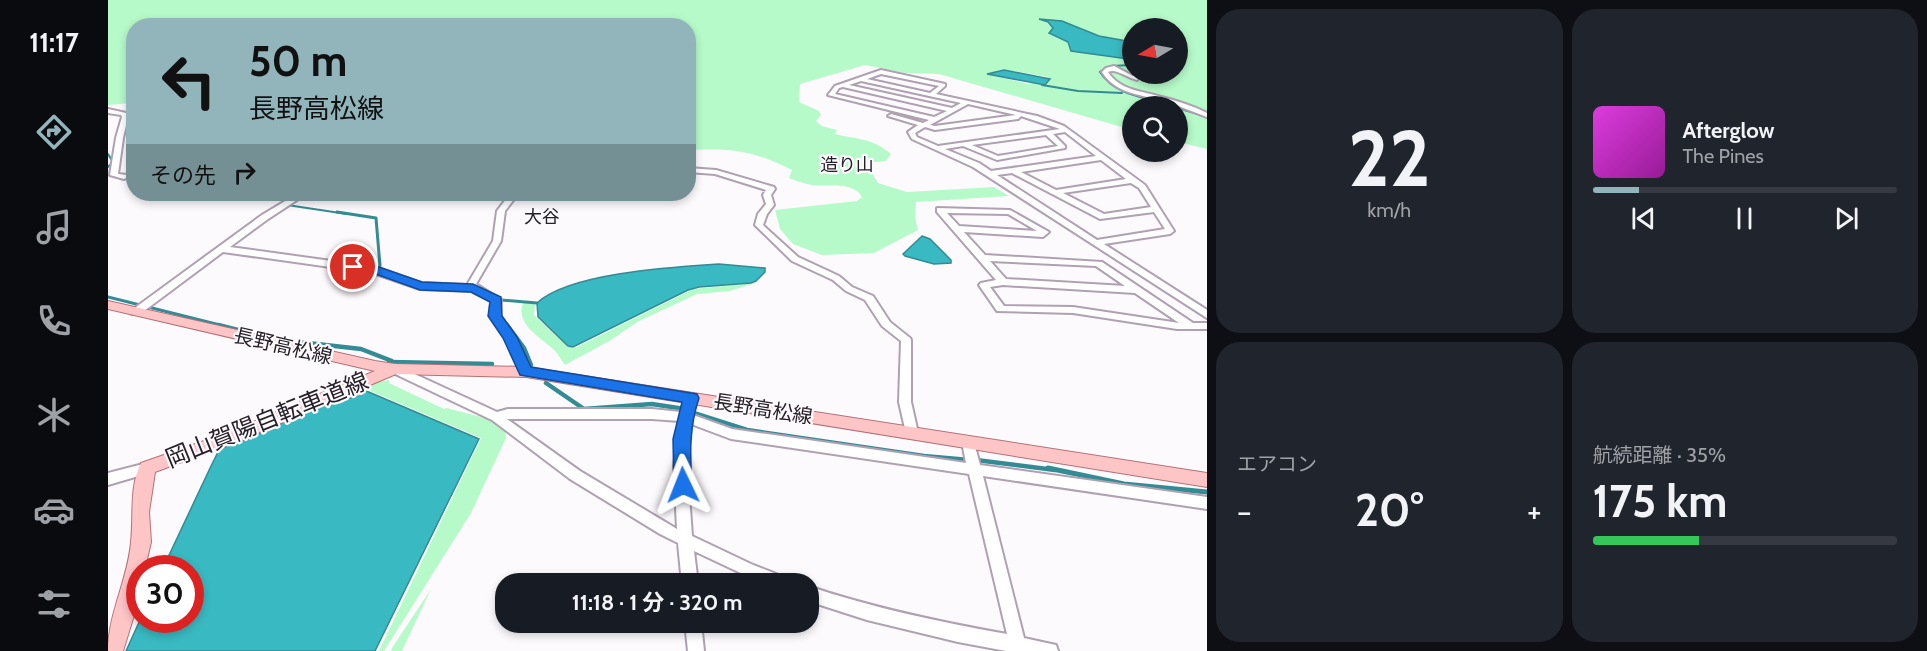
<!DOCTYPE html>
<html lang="ja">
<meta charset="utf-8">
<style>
:root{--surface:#171b24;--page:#20242c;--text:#f1f3f6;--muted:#9ea1a6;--line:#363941;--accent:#92b5bb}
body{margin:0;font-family:Cabin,"Noto Sans JP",sans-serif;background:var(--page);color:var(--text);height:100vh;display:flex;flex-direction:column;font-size:22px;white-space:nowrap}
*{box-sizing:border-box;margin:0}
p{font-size:20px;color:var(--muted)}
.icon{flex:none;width:33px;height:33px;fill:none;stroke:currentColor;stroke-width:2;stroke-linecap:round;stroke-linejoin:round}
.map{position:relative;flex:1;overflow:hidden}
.panel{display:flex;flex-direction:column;gap:9px;padding:9px;background:#0d0f14;width:720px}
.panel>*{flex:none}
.banner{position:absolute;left:18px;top:18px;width:570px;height:183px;border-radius:24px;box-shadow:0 3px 9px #0003;background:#92b5bb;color:#111;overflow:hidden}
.needle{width:39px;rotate:260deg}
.controls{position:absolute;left:1014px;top:18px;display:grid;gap:12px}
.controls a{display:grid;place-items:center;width:66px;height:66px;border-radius:50%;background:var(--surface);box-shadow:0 3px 9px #0003;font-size:30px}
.speed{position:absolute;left:18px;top:555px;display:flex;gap:12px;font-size:30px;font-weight:700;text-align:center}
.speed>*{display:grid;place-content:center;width:78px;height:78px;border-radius:50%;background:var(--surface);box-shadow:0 3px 9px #0003;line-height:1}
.speed .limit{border:9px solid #d22;background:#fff;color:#111}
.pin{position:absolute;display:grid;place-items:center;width:51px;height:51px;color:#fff;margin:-26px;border:3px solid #fff;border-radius:50%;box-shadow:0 2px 6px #0007}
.me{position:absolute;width:66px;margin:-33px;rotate:358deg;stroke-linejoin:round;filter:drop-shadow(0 0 4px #0008)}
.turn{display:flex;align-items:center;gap:21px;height:126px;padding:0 24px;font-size:27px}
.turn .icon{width:78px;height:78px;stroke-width:2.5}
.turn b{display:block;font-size:42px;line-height:51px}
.then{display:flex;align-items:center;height:57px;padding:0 24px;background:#0003;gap:12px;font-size:22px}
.big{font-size:45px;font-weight:700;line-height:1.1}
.panel .widget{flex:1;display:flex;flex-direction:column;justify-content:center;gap:9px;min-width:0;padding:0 21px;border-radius:24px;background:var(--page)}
.panel .dial{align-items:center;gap:0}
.dial b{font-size:78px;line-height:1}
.song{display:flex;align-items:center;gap:18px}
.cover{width:72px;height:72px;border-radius:9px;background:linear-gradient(135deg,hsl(300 70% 55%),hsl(300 70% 35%))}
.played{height:6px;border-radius:3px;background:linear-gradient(90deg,var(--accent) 15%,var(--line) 15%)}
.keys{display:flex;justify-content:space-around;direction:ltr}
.heat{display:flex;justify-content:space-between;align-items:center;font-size:33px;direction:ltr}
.charge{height:9px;border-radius:4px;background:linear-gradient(90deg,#34c759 35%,var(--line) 0)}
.panel .tiles{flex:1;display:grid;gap:9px;grid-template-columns:repeat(2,1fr)}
.trip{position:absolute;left:387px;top:573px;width:324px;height:60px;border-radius:24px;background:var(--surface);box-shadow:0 3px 9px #0003;font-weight:700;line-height:60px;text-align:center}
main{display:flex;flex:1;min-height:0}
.menu{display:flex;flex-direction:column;width:108px;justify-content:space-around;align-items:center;background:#090b0e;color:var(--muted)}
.menu .icon{width:42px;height:42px}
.menu .selected{color:var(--accent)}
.menu b{font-size:27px;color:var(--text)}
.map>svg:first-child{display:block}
.green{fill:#b6fac9;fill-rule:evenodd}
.water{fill:#39b9c1;stroke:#338b93;stroke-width:1.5}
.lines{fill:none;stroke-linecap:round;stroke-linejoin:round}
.stream-far3{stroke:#338b93;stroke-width:2}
.stream-far2{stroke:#338b93;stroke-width:3}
.stream-far1{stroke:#338b93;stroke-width:4.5}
.stream{stroke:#338b93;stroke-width:5}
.minor-casing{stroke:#afa1b2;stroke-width:4}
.major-casing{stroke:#b27277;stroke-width:2}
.minor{fill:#fff;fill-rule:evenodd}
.major{fill:#fec5c7;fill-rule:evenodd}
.route{fill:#1a73e8;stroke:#114b97;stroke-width:1.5}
.labels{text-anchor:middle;stroke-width:4.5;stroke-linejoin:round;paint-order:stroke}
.far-neighbourhood-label{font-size:18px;fill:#262128;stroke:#fdfafe}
.street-label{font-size:20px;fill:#262128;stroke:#fdfafe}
.near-street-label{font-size:24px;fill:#262128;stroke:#fdfafe}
</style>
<main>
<nav class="menu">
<b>11:17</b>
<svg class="icon selected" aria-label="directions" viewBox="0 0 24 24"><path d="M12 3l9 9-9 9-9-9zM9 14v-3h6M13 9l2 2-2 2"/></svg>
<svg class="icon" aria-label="music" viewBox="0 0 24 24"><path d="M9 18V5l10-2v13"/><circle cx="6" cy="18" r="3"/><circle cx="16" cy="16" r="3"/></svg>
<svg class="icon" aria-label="phone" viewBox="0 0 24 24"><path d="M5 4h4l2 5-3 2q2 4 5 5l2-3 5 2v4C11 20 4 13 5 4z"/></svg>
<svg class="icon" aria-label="climate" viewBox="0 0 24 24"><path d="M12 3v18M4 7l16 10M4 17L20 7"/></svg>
<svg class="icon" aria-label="car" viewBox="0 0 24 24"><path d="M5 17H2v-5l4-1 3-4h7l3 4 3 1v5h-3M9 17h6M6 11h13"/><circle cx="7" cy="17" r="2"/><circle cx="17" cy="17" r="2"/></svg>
<svg class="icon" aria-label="filters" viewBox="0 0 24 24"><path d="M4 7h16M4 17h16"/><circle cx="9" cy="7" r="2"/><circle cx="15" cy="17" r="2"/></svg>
</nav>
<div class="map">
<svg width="1099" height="651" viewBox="0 0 1099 651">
<rect width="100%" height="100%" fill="#fdfafe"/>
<!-- green -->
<g class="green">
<path d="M0,0H1099V149L1070,142V106H1024V130L831,74L797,73L757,65L692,84L691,102L711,111L713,115L708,121L714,126L729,130L727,134C750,140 763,137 783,154L778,161L758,163L770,183L799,192L886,187L901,196L808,202L807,217L810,230L766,253L714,255L685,244L672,229L667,210L749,201L754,197C746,181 719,187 704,185C697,184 689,181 681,178L684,170C644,150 625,148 581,150L580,26H523V23L510,22L487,26H26L25,103L0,105ZM935,19L956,23L1003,40L1024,43V28H1070V74H1024V47L1015,55L1019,59L963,51L960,42L942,33L945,28ZM906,71L940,77L921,84L879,74Z"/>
<path d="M647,283L622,291L589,294L529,322L503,340L457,365C453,360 450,353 445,349C432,337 407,324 415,303H427L426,315L460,347L467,348L585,289Z"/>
<polygon points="281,380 281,383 336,409 339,408 381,419 397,430 398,438 363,513 276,651 271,651 373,438 260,390 255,385"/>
<polygon points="323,589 294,651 283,651 284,648"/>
</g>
<!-- water -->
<g class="water">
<polygon points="931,19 954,21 991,36 1024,42 1024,47 1016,55 1020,59 963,51 960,42 941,33 945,28 940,22"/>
<polygon points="896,70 942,79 937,85 879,74"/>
<polygon points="814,236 822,239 843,260 843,263 826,264 797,256 795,254"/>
<path d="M611,264L657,268V272L648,281L643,283L591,287L580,290L465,347L460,346L430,317L429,303C461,273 565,267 611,264Z"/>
<polygon points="256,390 371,439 267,651 18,651 32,620 82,620 82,568 55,568 103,466 111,450 119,446 118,436 115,436 114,433 126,429 120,435 122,445 126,445 204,409 249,396 248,394"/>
</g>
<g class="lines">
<!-- stream-far3 -->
<g class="stream-far3">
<polyline points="1016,57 1024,59"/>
<path d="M1024,65L1003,66L992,72C1008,97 1039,97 1065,106"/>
<polyline points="934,85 970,91 1014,93"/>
<polyline points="1070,108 1099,117"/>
<polyline points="0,154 5,162 0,167"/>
<polyline points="179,205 239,214"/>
</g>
<!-- stream-far2 -->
<g class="stream-far2">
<polyline points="229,212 268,218 272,266"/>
<polyline points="0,297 116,326"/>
<polyline points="392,305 393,300 429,303"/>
<polyline points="392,315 400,326"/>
</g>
<!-- stream-far1 -->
<g class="stream-far1">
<polyline points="110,325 134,331"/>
<polyline points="399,325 416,348 423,365"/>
<polyline points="191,342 253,349 284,361"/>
<polyline points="281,362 384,364"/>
<polyline points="438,383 476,409 544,404 570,408 639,430 816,456 861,460"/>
<polyline points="868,460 947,470"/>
</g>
<!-- stream -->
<polyline class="stream" points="940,468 1016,484 1099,492"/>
<defs>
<g id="minor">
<path d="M1006,66L1025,76H1027L1029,74H1034L1029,80C1019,78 1008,68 1000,72C1012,91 1035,91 1054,97C1070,101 1085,106 1099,113V117C1085,112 1072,106 1058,102C1035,94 1008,95 994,72L998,68Z"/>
<path d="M773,70L837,84V86L828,94L929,116L956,126L1037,185L1066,231L1062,234L996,244L1099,310V318L865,167L804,139L800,132L810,125L780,116L783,114L815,123L821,120L720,95L727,86ZM773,74L831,86L822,93L759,79ZM753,81L853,103L844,108L741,85ZM735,87L839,111L826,117L727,94L731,88ZM860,104L908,115L827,126L822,125ZM913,116L952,129L830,146L809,137L807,133L817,127L827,130L910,119ZM957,132L988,156L883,171L871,163L837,149L855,146L889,160L957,148V146L945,134ZM938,135L950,146L890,156L864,145ZM993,160L1018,179L948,190L913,172ZM904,173L992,219L1046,212L1057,229L989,240L889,175ZM1023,183L1031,188L1043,207L996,214L955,193Z"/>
<polygon points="0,109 18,113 20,117 15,138 10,174 19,175 20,177 16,179 2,175 8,138 14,117 13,115 0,113"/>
<polygon points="580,168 608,170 666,187 667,189 663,195 666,205 659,214 655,225 658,228 690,257 731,276 744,287 765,296 782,322 802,338 803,340 803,402 810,433 808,436 804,438 800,436 798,433 791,402 793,341 774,326 757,300 738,291 725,280 684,261 647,225 650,214 658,204 655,195 658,190 607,174 580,172"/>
<polygon points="189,194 198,194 160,219 122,247 267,267 313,283 359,285 385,241 389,211 402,194 410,194 397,211 393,241 368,284 393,300 392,316 407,337 424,372 422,375 414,375 397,338 382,316 383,301 363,291 312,289 265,273 115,252 32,314 24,314 23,312 24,310 154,215"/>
<path d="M829,208L902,210L941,232L935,237L856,232L877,255L994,262L1085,323H1099V329H1069L965,313L889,311L871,285L873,283L888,280L829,212ZM839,213L900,214L929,231L851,226ZM882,261L988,266L1017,286L898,279ZM895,285L1027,293L1071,323L965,307L896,306L882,287Z"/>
<path d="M287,365L389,412L400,409H544L573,412L579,395H587L589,398L585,415L624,429L858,463L854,442L855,439L860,437L865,439L872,465L1099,497V509L875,476L916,638L948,645L950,651H898L850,642L759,620L700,601V586C765,608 831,622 899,634L861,474L623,439L583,424L579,466L584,536L643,564L681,579L683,584H656L586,551L590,584H574L570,543L552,534L462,479L384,420L283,372L281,369L283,366ZM399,419H544L571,421L566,466L569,529L472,471Z"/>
<polygon points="39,463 44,464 46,468 44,472 0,485 0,473"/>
<polygon points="577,622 593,622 596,651 580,651"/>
</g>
<path id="major" d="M0,301L267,361L287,364L418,367L1099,473V487L418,377L288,374L128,442L47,472L41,512L43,542L37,568H32V596L15,651H0C0,614 20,579 23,542C26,516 21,487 33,463L116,434L267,371L0,309Z"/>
</defs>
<!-- minor casing -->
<use href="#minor" class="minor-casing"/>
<!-- major casing -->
<use href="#major" class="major-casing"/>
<!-- minor -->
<use href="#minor" class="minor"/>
<!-- major -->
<use href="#major" class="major"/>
</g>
<!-- route -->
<path class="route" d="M245,264L271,267L314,282L365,284L393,297L394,316L409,337L423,367L589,394L591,398C581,428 582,454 584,485L581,490L575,492L569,490L566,485L565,439L574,402L412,375L395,338L380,316L382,302L363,292L312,290L265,273L241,270L239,267Z"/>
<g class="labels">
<!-- far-neighbourhood labels -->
<g class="far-neighbourhood-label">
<text x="739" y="171">造り山</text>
<text x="434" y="223">大谷</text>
</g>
<!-- street labels -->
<g class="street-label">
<text transform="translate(175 346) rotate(13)" y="7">長野高松線</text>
<text transform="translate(655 409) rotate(9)" y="7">長野高松線</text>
</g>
<!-- near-street labels -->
<g class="near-street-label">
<text transform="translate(159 420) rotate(-22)" y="8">岡山賀陽自転車道線</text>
</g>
</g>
</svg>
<div class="controls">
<a><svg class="needle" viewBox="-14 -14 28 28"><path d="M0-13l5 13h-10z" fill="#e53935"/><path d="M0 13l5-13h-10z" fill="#9ea1a6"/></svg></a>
<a><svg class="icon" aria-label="search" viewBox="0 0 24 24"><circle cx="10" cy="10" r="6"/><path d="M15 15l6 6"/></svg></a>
</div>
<div class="speed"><div class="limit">30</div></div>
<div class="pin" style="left:245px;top:267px;background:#d93025"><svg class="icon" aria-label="arrive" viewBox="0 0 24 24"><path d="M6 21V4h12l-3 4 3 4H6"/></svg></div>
<svg class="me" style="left:575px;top:485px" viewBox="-20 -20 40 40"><path d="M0-17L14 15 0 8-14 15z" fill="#1a73e8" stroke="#fff" stroke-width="4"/></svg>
<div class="trip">11:18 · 1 分 · 320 m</div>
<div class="banner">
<div class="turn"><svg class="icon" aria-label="left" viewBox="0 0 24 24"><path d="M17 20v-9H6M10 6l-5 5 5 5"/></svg><div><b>50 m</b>長野高松線</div></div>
<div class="then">その先<svg class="icon" aria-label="right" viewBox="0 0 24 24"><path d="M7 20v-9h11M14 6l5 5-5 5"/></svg></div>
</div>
</div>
<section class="panel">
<div class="tiles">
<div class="widget dial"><b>22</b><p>km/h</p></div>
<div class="widget">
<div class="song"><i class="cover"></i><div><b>Afterglow</b><p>The Pines</p></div></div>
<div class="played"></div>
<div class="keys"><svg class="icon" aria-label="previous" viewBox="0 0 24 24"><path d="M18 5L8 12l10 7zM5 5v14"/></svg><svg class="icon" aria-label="pause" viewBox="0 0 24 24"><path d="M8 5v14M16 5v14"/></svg><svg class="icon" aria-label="next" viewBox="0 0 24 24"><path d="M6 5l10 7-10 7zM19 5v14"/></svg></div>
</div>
<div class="widget"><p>エアコン</p>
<div class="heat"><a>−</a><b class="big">20°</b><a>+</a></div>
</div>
<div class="widget"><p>航続距離 · 35%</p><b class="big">175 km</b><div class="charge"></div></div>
</div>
</section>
</main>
